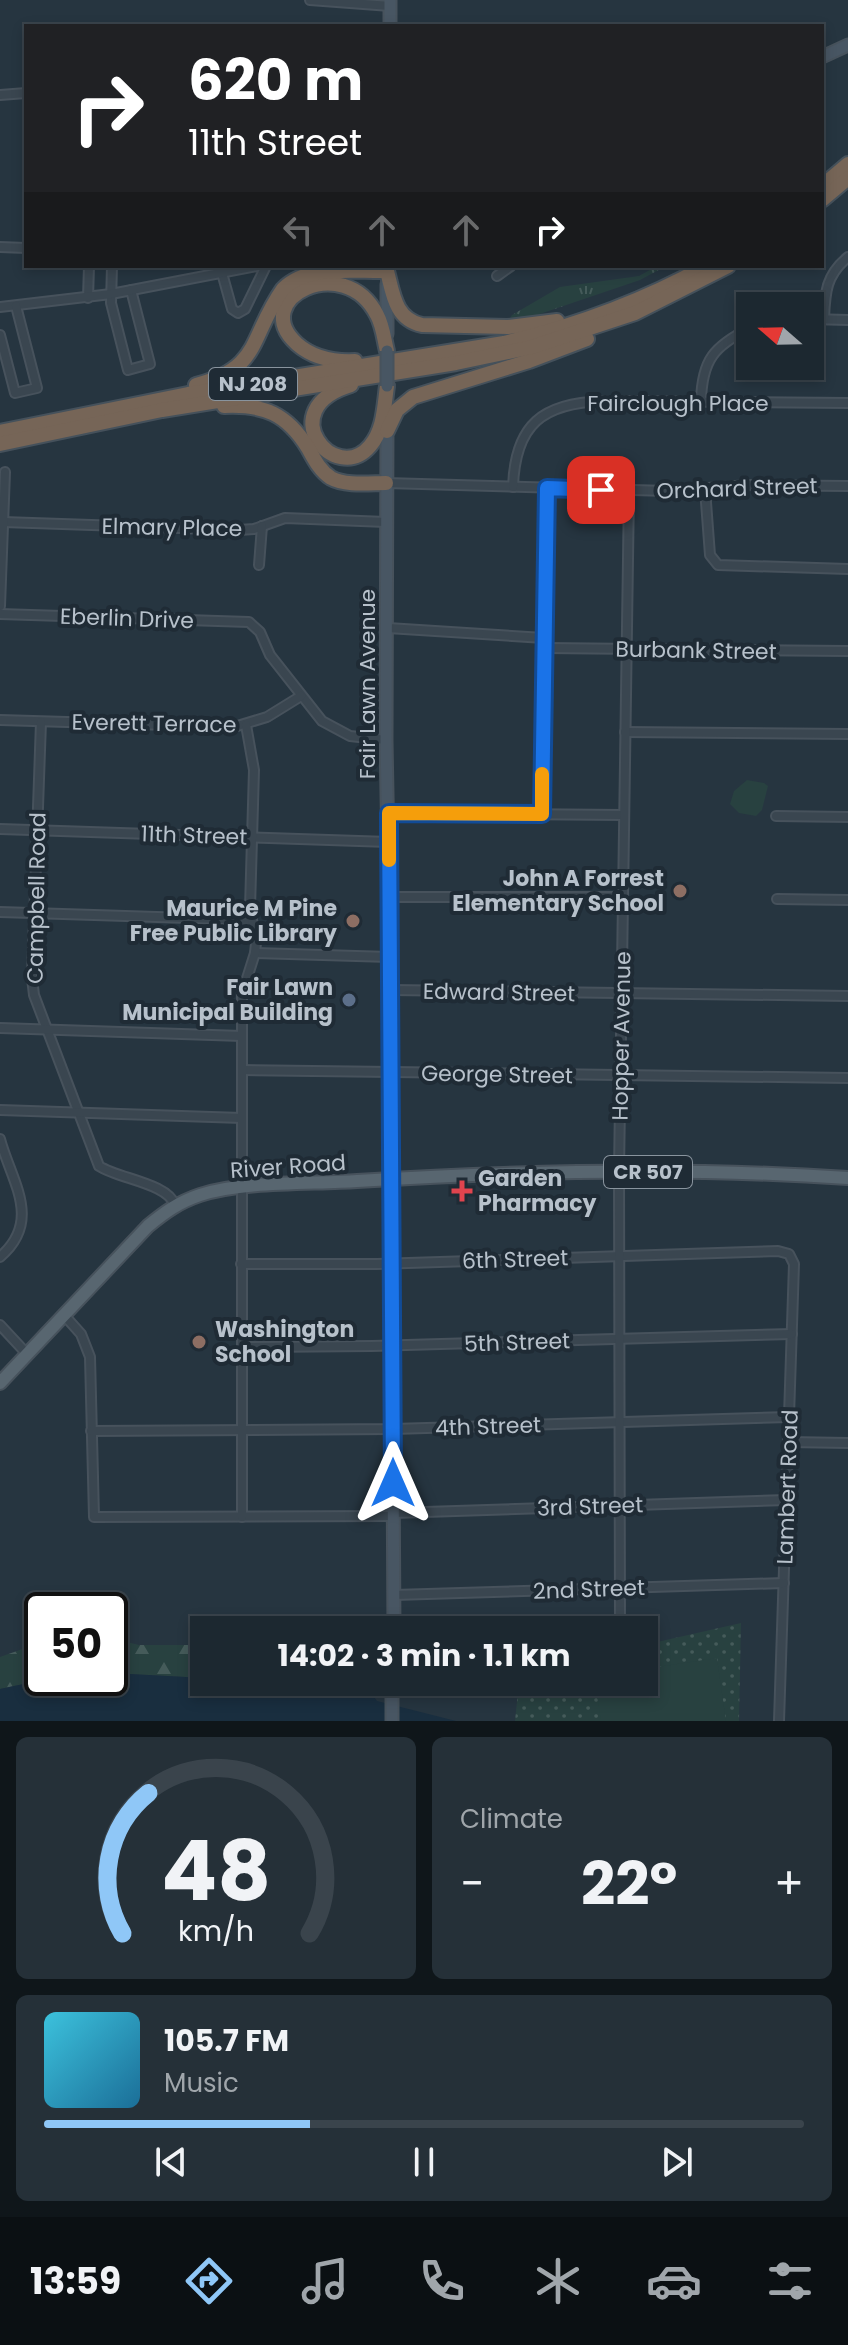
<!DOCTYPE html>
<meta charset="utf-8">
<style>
:root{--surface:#1c2830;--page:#253038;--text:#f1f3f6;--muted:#a0a6ab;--line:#3a444c;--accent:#8fc7f7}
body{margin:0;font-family:Poppins,sans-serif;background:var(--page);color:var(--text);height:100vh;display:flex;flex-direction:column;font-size:30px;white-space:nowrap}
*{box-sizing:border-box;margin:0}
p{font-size:26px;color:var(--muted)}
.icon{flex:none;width:44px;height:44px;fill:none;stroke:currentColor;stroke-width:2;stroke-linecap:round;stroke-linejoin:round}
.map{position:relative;height:1721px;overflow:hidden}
.side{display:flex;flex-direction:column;gap:16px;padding:16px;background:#0f161a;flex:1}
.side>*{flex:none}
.banner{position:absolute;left:24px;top:24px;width:800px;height:244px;border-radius:0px;box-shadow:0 4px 12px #0003,0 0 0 2px var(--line);background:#202124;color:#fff;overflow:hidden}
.needle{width:52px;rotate:290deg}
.buttons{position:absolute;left:736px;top:292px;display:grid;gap:16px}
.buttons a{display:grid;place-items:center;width:88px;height:88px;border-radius:0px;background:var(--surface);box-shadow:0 4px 12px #0003,0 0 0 2px var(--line);font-size:40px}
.speed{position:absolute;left:24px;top:1592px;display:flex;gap:16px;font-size:40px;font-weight:700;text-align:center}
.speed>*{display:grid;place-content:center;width:104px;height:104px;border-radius:50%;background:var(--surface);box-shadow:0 4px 12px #0003,0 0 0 2px var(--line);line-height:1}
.speed .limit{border:4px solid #111;border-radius:12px;background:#fff;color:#111}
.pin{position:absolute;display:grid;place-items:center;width:68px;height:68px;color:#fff;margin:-34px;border-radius:16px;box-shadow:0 4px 12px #0006}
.me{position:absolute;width:88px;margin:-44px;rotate:0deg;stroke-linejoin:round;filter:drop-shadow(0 0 6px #0008)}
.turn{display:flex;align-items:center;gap:28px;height:168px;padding:0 32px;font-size:36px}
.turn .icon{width:104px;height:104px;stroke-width:2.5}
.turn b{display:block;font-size:56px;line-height:68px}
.lanes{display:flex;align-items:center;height:76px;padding:0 32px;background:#0003;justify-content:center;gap:40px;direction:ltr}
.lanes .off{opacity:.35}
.big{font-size:60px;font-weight:700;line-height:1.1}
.side .tile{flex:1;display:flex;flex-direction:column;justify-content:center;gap:12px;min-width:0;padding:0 28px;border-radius:12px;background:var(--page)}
.side .dial{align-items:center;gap:0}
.dial svg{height:208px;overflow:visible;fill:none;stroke:var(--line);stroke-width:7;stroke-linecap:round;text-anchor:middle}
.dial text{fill:var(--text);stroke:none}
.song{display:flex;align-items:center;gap:24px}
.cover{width:96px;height:96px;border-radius:12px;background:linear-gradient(135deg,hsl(190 70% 55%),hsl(200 70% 35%))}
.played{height:8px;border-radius:4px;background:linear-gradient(90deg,var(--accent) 35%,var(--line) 35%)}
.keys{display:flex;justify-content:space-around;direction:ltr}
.heat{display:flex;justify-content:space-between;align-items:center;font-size:44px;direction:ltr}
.side .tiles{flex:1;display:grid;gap:16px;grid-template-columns:1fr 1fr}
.tile:last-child{grid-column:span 2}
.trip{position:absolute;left:190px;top:1616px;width:468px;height:80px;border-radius:0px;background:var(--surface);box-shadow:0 4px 12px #0003,0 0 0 2px var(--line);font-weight:700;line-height:80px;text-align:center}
.menu{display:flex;height:128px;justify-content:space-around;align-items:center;background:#0b1013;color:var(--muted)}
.menu .icon{width:56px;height:56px}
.menu .on{color:var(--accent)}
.menu b{font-size:36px;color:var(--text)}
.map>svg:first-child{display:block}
.grass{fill:url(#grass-tufts)}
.forest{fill:url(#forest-firs)}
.park{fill:url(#park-dots)}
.pitch{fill:#284140}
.water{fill:#192e3f}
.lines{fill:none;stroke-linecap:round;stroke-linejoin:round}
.street-casing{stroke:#47525c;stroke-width:12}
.secondary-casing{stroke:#47525c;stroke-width:15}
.primary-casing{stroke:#47525c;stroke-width:16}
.highway-casing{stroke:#45515b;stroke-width:18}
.street{stroke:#3a4650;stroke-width:8}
.secondary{stroke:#485663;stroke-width:11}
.primary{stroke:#586670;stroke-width:12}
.highway{stroke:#766557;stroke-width:14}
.secondary-bridge-casing{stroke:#47525c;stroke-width:15;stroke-linecap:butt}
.secondary-bridge{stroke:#485663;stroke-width:11}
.route-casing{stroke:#114b97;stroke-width:20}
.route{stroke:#1a73e8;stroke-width:14}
.slow{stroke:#f59e0b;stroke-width:14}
.education-dot{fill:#8d6e63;stroke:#1f2b35;stroke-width:3}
.service-dot{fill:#5c6f8a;stroke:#1f2b35;stroke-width:3}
.health-dot{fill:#e0444e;stroke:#1f2b35;stroke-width:3}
.labels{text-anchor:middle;stroke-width:8;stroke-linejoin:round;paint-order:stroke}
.shield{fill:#1f2b35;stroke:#89949e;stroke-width:2}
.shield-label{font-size:20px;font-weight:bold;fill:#b7c1cb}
.street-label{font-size:22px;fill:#b7c1cb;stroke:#1f2b35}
.poi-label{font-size:22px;font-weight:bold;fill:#b7c1cb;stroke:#1f2b35;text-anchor:end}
</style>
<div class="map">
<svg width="848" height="1721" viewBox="0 0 848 1721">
<defs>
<pattern id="grass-tufts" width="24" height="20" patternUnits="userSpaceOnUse" patternTransform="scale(2)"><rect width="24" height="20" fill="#284140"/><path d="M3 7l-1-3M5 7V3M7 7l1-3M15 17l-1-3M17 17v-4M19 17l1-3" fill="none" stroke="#455b5a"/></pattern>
<pattern id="forest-firs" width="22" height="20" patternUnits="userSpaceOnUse" patternTransform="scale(2)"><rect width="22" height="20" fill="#284140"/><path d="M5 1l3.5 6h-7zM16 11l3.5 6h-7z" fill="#455b5a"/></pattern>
<pattern id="park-dots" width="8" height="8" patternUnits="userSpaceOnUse" patternTransform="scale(2)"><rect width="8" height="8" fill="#284140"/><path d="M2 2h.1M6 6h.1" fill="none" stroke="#455b5a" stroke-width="1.8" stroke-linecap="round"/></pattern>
</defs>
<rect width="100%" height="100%" fill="#263540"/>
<!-- grass -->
<polygon class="grass" points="657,266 666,266 640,280 522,320 506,324 512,315 560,287 639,276"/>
<!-- forest -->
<g class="forest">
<polygon points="29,1618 42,1622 42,1678 52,1678 0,1689 0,1657 31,1646"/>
<polygon points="110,1638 139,1645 204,1645 204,1678 110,1673"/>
</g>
<!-- park -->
<polygon class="park" points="741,1623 739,1721 515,1721 519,1682 644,1682 644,1645"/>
<!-- pitch -->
<g class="pitch">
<polygon points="747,780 764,783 768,786 762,810 756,816 739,813 730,804 734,791"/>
<polygon points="717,1658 726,1721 601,1721 595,1682 644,1682 644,1669"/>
</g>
<!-- water -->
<polygon class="water" points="111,1673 204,1678 204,1682 323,1682 370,1691 377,1701 456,1721 0,1721 0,1689 52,1678 110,1678"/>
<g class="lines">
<defs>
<g id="street">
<polyline points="310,0 390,6"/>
<polyline points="0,95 26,93"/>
<polyline points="0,247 26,248"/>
<polyline points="112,266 111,303 128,370 150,364 131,290"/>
<polyline points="222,273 232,309 238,313 245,309 266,266"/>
<polyline points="497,276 511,266"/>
<polyline points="88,298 89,266"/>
<polyline points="0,307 111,294 257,266"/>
<polyline points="810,319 848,320"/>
<path d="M824,319C825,292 826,275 848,257"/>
<polyline points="0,335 15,393 37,388 16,306"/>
<path d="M701,401C702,360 714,346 750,328"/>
<polyline points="386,483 668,491 749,485 848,486"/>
<path d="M513,487C515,424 543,403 603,401L848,403"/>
<polyline points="705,489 710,555 718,565 848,569"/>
<polyline points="3,522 239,530 254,529 285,518 386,522"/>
<polyline points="259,565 262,526"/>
<polyline points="0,606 5,472"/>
<polyline points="0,614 249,622 260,632 270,655 322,721 350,736 386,740"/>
<polyline points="388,628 544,638"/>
<polyline points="544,648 848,651"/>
<polyline points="0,720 234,727 267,717 301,696"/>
<path d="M41,722L32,978L34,995L99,1166C119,1179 167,1183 175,1205"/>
<polyline points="625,732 848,734"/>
<polyline points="389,813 624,815"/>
<polyline points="542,814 547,488"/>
<polyline points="776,816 848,817"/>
<polyline points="0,829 389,842"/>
<polyline points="389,897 623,897"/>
<polyline points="777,899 848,900"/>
<polyline points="0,912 251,920"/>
<polyline points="255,953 390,957"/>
<polyline points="390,990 848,996"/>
<polyline points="0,1028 242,1036"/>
<polyline points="242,1070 848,1078"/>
<polyline points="0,1110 242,1118"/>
<path d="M0,1139C11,1181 43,1220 0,1257"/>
<polyline points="241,1264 377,1264 778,1251 789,1254 794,1264 779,1721"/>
<polyline points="64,1315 81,1334 90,1357 94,1517 394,1516"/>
<polyline points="0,1325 27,1354"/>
<polyline points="242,1347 372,1346 792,1334"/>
<polyline points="91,1431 393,1429 789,1417"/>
<polyline points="788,1442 848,1443"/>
<polyline points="394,1513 787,1500"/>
<polyline points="242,1517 242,994 255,953 256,943 250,908 254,770 246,725"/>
<polyline points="394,1595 784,1583"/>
<polyline points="620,1630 619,1171 629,491"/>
</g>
<g id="secondary">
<polyline points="390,26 390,0"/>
<polyline points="822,57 848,45"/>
<polyline points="387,334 387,284"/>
<polyline points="387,423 386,740 390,957 394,1630"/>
<polyline points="392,1721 392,1682"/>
</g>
<path id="primary" d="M0,1383L148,1226C165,1212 179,1202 200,1195C244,1181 309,1184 357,1181C520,1171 685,1167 848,1178"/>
<g id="highway">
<polyline points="822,186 848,164"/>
<polyline points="822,200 848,178"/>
<path d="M355,361C334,362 313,358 297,344C247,299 344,250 377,315C383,326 384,339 387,351"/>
<path d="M196,385C262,368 249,337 283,289C308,264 354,272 387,271C393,294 395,319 422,325L508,327L557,321"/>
<path d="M351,385C271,409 335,487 370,446C384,430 384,407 387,386"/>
<path d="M224,406C264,404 287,414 308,448C314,459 320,471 331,478C345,486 370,483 386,483"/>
<polyline points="387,431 397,410 413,397 529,361 587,339"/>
<path d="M0,432L188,394L504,343C574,326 643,301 706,266"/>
<polyline points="0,444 162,410 456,363 532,347 635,313 728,266"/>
</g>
</defs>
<!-- street casing -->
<use href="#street" class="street-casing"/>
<!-- secondary casing -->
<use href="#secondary" class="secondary-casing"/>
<!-- primary casing -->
<use href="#primary" class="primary-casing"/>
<!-- highway casing -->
<use href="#highway" class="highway-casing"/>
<!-- street -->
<use href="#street" class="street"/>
<!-- secondary -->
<use href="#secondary" class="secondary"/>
<!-- primary -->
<use href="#primary" class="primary"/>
<!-- highway -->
<use href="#highway" class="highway"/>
<defs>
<polyline id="secondary-bridge" points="387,351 387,386"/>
</defs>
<!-- secondary-bridge casing -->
<use href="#secondary-bridge" class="secondary-bridge-casing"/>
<!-- secondary-bridge -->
<use href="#secondary-bridge" class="secondary-bridge"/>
</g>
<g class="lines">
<defs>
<polyline id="route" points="393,1483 389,813 542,814 547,488 601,490"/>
</defs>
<!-- route casing -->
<use href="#route" class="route-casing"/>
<!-- route -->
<use href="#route" class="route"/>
<!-- slow -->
<polyline class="slow" points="389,860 389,813 542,814 542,774"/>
</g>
<!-- markers -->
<g class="education-dot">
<circle cx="680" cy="891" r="8"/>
<circle cx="353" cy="921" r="8"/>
<circle cx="199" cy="1342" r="8"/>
</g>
<circle class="service-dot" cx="349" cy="1000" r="8"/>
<path class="health-dot" d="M458 1179h8v8h8v8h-8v8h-8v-8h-8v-8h8z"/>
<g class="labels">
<!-- shield labels -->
<g class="shield">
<rect x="209" y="368" width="88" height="32" rx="6"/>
<rect x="604" y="1156" width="88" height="32" rx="6"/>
</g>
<g class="shield-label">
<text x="253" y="391">NJ 208</text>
<text x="648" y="1179">CR 507</text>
</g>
<!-- street labels -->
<g class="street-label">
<text x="678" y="411">Fairclough Place</text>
<text transform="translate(737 488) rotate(-2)" y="8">Orchard Street</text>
<text transform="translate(172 527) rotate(1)" y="8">Elmary Place</text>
<text transform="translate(127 618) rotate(2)" y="8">Eberlin Drive</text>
<text transform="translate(696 650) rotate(1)" y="8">Burbank Street</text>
<text transform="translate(367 684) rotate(-90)" y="8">Fair Lawn Avenue</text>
<text transform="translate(154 723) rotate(1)" y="8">Everett Terrace</text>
<text transform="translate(194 835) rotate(2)" y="8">11th Street</text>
<text transform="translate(36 898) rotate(-89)" y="8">Campbell Road</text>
<text transform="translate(499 992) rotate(1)" y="8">Edward Street</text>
<text transform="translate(621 1036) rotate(-89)" y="8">Hopper Avenue</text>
<text transform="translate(497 1074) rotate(1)" y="8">George Street</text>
<text transform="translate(288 1166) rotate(-4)" y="8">River Road</text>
<text transform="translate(515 1259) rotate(-2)" y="8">6th Street</text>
<text transform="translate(517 1342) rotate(-2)" y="8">5th Street</text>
<text transform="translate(488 1426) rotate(-2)" y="8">4th Street</text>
<text transform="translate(787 1487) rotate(-88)" y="8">Lambert Road</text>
<text transform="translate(590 1506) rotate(-2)" y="8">3rd Street</text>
<text transform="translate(589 1589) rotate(-2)" y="8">2nd Street</text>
</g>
<!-- poi labels -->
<g class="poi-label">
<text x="664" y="886">John A Forrest<tspan x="664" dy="25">Elementary School</tspan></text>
<text x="337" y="916">Maurice M Pine<tspan x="337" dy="25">Free Public Library</tspan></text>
<text x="333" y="995">Fair Lawn<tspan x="333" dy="25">Municipal Building</tspan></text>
<text x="478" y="1186" text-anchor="start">Garden<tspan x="478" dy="25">Pharmacy</tspan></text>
<text x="215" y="1337" text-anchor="start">Washington<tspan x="215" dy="25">School</tspan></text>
</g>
</g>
</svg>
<div class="buttons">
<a><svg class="needle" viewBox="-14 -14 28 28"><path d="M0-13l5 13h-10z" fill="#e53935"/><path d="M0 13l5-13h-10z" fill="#a0a6ab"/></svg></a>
</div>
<div class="speed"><div class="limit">50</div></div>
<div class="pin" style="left:601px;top:490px;background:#d93025"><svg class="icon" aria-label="arrive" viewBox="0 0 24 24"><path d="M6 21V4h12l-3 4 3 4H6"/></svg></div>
<svg class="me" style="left:393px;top:1483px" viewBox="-20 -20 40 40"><path d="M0-17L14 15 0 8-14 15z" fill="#1a73e8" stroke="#fff" stroke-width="4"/></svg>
<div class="trip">14:02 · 3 min · 1.1 km</div>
<div class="banner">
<div class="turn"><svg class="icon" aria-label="right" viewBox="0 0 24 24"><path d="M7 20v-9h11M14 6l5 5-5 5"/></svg><div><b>620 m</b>11th Street</div></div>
<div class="lanes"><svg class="icon off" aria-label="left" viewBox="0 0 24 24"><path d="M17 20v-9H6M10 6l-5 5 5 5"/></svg><svg class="icon off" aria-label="ahead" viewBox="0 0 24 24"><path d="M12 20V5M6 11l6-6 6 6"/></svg><svg class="icon off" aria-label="ahead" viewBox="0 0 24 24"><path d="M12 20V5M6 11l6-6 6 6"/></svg><svg class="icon" aria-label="right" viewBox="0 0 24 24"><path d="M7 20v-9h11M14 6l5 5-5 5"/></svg></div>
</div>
</div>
<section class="side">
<div class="tiles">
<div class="tile dial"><svg viewBox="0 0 100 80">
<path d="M14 69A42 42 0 1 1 86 69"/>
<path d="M14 69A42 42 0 0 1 24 15" stroke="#8fc7f7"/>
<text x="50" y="56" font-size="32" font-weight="700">48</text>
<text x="50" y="72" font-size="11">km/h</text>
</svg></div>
<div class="tile"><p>Climate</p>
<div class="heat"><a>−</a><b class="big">22°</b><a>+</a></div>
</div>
<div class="tile">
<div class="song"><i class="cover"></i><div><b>105.7 FM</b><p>Music</p></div></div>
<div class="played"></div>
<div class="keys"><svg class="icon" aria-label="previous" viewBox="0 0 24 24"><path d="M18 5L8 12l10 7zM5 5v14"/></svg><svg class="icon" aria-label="pause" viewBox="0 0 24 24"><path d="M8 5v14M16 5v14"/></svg><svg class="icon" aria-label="next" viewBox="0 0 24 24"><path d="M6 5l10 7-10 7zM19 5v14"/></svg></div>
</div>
</div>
</section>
<nav class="menu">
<b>13:59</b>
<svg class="icon on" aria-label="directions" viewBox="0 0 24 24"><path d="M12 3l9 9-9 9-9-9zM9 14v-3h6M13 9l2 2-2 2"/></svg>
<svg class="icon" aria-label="music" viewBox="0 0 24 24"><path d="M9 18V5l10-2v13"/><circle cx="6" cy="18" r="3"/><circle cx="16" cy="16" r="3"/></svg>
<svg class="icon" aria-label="phone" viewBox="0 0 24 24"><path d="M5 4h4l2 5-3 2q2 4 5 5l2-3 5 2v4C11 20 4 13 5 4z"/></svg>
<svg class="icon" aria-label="climate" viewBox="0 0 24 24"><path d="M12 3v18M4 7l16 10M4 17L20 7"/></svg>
<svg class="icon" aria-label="car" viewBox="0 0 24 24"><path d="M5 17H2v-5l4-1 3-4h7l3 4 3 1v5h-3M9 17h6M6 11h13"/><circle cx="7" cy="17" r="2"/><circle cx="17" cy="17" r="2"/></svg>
<svg class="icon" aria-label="filters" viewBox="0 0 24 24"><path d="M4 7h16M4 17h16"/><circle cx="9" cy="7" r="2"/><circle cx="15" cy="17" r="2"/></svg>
</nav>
